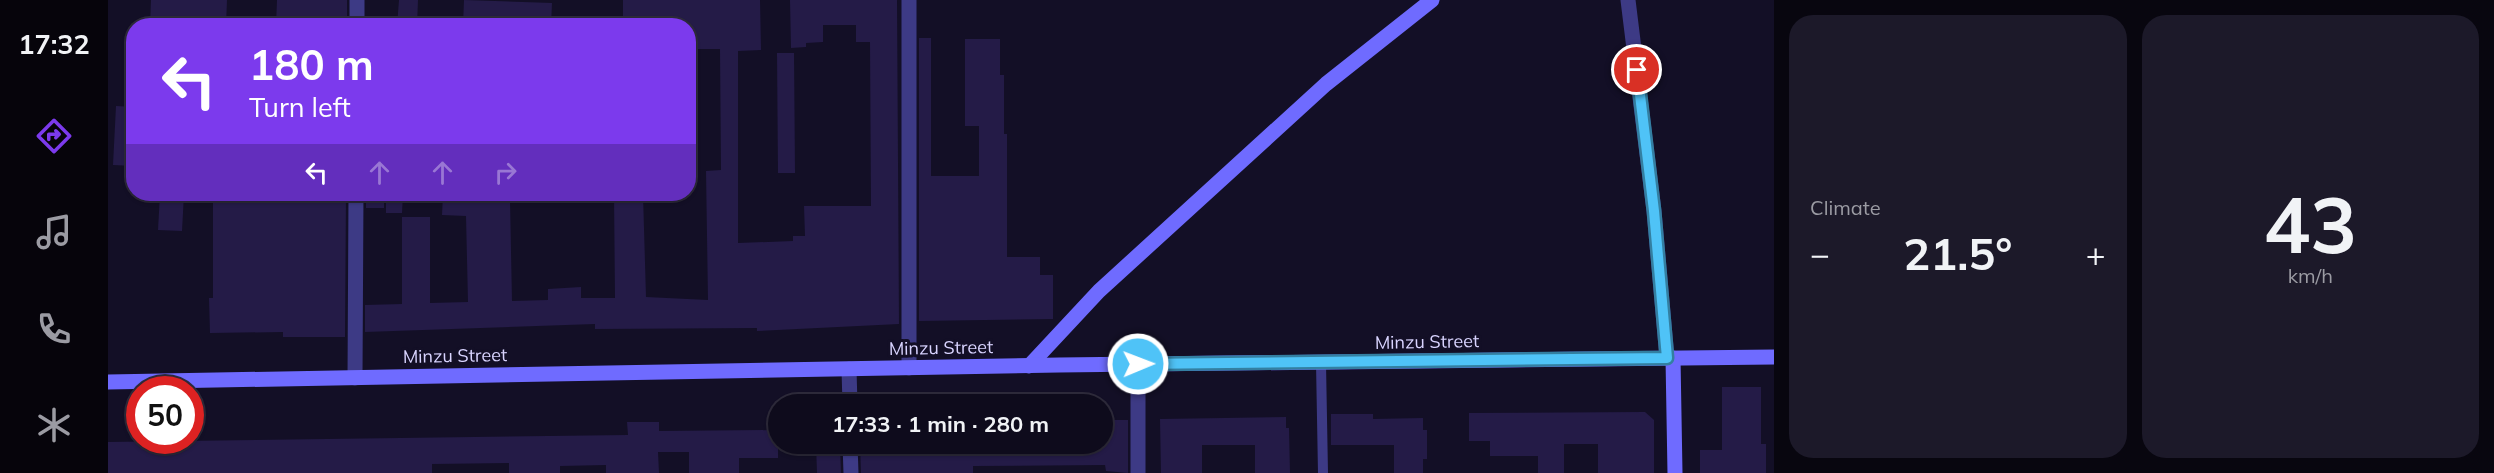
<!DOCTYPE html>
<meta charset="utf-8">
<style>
:root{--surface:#0e0b1c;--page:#1c1929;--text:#f1f3f6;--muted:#9b9ba3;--line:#2e2b3b;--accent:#7c3aed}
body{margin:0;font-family:Mulish,sans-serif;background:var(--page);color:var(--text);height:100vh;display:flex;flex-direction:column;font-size:22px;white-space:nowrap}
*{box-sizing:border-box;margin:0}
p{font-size:20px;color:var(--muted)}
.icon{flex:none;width:33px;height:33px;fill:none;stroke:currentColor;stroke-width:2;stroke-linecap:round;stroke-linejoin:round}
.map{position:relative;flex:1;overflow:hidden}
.side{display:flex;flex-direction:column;gap:15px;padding:15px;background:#08060f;width:720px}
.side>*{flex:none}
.guide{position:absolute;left:18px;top:18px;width:570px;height:183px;border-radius:24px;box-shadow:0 2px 4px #0004,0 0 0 2px var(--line);background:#7c3aed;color:#fff;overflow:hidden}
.speed{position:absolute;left:18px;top:376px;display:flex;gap:12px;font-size:30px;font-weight:700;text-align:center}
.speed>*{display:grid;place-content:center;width:78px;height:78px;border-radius:50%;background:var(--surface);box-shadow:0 2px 4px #0004,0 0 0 2px var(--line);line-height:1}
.speed .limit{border:9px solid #d22;background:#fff;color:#111}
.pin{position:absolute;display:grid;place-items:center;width:51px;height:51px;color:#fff;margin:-26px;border:3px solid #fff;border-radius:50%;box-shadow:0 2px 6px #0007}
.me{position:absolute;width:66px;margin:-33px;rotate:89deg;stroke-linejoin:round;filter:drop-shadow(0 0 4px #0008)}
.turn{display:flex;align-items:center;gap:21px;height:126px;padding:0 24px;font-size:27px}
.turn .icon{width:78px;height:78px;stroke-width:2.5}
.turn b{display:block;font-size:42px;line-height:51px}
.lanes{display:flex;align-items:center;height:57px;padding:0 24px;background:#0003;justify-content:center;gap:30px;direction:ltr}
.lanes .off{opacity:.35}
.big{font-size:45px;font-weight:700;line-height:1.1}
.side .card{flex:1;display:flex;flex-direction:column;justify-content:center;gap:9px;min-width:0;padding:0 21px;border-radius:24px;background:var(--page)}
.side .dial{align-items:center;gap:0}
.dial b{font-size:78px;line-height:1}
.heat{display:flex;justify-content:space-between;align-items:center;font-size:33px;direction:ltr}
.side .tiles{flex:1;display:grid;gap:15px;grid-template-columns:repeat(2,1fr)}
.trip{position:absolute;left:660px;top:394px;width:345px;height:60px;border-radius:30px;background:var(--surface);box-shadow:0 2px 4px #0004,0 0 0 2px var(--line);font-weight:700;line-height:60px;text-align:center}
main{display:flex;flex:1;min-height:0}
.tab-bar{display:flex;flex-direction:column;width:108px;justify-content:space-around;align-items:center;background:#06040b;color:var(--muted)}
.tab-bar .icon{width:42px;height:42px}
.tab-bar .selected{color:var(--accent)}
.tab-bar b{font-size:27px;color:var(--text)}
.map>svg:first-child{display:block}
.building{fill:#241b47}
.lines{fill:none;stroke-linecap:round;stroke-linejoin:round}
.lane{stroke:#3d3a85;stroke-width:10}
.street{stroke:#3d3a85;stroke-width:15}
.secondary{stroke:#6f6bff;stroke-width:15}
.route-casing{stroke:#337fa1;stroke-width:15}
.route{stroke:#4fc3f7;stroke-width:10}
.labels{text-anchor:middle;stroke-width:6;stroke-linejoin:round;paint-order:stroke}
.street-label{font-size:18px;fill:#d9d4ff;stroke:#130f26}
</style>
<main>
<nav class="tab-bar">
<b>17:32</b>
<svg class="icon selected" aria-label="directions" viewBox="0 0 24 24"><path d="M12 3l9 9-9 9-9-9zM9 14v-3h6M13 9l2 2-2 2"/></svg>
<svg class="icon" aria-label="music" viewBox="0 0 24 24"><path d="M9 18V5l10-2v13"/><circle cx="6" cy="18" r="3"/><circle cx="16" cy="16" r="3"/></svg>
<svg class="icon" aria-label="phone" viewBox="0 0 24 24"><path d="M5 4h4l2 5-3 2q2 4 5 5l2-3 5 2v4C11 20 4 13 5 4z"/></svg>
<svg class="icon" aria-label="climate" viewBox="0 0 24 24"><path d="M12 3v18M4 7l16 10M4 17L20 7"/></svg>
</nav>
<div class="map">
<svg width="1666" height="473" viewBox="0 0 1666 473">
<rect width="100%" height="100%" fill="#130f26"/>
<!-- building -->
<g class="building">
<polygon points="43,0 119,0 118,26 42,26"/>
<polygon points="169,0 239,0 239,26 224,26 224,22 189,21 189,26 168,26"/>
<polygon points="291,0 310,0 309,26 289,26"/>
<polygon points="356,0 444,3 443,26 355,26"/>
<polygon points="515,0 652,0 653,50 630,51 630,243 685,241 685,236 697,236 696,206 763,206 762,42 748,42 748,25 715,25 715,42 698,43 698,47 683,48 682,0 789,0 791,324 649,331 649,328 487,329 487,324 257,332 257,305 294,304 294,217 322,217 322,303 360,302 358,216 334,215 335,194 368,194 368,201 402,200 404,301 440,300 440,289 473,287 473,298 507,298 506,194 535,194 538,297 600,300 598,171 613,170 612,49 580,49 580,26 515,24"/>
<polygon points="811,38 823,38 823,176 871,176 871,126 857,126 857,39 892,39 892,75 896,75 896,134 899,134 899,257 932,257 932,275 945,275 945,319 811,321"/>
<polygon points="669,53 686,53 687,173 670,173"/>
<polygon points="8,106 26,107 26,166 5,165"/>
<polygon points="52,194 76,194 74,231 50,230"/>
<polygon points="134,194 238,194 237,337 175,337 175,332 102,333 101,298 105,298 105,200 134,200"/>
<rect x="258" y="194" width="18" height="14"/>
<polygon points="278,194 295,194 294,213 278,213"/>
<polygon points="1614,387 1653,387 1653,444 1658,444 1658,473 1592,473 1592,450 1614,450"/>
<polygon points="1537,412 1546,420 1546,473 1490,473 1490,444 1456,444 1456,473 1430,473 1430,456 1382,456 1382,441 1361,441 1361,413"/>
<polygon points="1223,414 1265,414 1265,419 1315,418 1315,430 1319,430 1319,459 1315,459 1315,473 1286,473 1286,445 1223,445"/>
<polygon points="1178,417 1178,428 1181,428 1182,473 1147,473 1147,445 1094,445 1094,473 1053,473 1052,419"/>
<polygon points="994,420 1020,420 1020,473 998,471 997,465 865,466 865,473 753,473 752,444 994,444"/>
<polygon points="519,422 551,422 551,431 670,430 670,458 631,458 631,473 581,473 581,452 550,452 551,473 498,473 498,465 452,466 452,473 401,473 401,463 324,464 324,473 0,473 0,442 520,435"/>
<polygon points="708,444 732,444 733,473 709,473"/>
</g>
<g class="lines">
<!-- lane -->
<polyline class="lane" points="1213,363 1215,473"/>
<!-- street -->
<g class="street">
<polyline points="1520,0 1546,211 1559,358"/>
<polyline points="249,26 249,0"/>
<polyline points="801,368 801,0"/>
<polyline points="741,369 742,405"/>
<polyline points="247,378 248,194"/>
<polyline points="742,444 743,473"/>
<polyline points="1030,473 1030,364"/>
</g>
<!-- secondary -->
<g class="secondary">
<polyline points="1565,358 1567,473"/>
<polyline points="921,366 991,291 1218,84 1324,0"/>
<polyline points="0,382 951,365 1666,357"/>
</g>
</g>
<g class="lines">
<defs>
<polyline id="route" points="1030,364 1559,358 1546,211 1529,70"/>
</defs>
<!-- route casing -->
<use href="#route" class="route-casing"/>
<!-- route -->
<use href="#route" class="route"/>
</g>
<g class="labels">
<!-- street labels -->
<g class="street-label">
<text transform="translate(1319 342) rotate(-1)" y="6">Minzu Street</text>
<text transform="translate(833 348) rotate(-1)" y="6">Minzu Street</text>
<text transform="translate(347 356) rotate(-1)" y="6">Minzu Street</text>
</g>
</g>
</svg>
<div class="speed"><div class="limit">50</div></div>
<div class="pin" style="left:1529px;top:70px;background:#d93025"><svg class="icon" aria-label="arrive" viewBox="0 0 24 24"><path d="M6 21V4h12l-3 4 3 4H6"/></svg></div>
<svg class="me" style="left:1030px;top:364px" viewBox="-20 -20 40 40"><circle r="17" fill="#4fc3f7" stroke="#fff" stroke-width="3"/><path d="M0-11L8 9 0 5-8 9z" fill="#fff"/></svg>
<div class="trip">17:33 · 1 min · 280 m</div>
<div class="guide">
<div class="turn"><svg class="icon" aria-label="left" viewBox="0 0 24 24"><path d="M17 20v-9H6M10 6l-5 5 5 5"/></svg><div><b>180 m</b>Turn left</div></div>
<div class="lanes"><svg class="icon" aria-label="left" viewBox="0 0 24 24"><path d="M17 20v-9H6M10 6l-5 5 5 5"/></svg><svg class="icon off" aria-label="ahead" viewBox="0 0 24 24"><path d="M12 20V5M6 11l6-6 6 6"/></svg><svg class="icon off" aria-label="ahead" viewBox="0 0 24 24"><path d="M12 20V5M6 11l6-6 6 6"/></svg><svg class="icon off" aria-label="right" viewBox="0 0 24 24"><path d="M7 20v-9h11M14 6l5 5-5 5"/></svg></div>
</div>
</div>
<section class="side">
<div class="tiles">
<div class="card"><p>Climate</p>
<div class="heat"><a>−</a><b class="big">21.5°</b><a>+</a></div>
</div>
<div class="card dial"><b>43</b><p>km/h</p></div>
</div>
</section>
</main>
